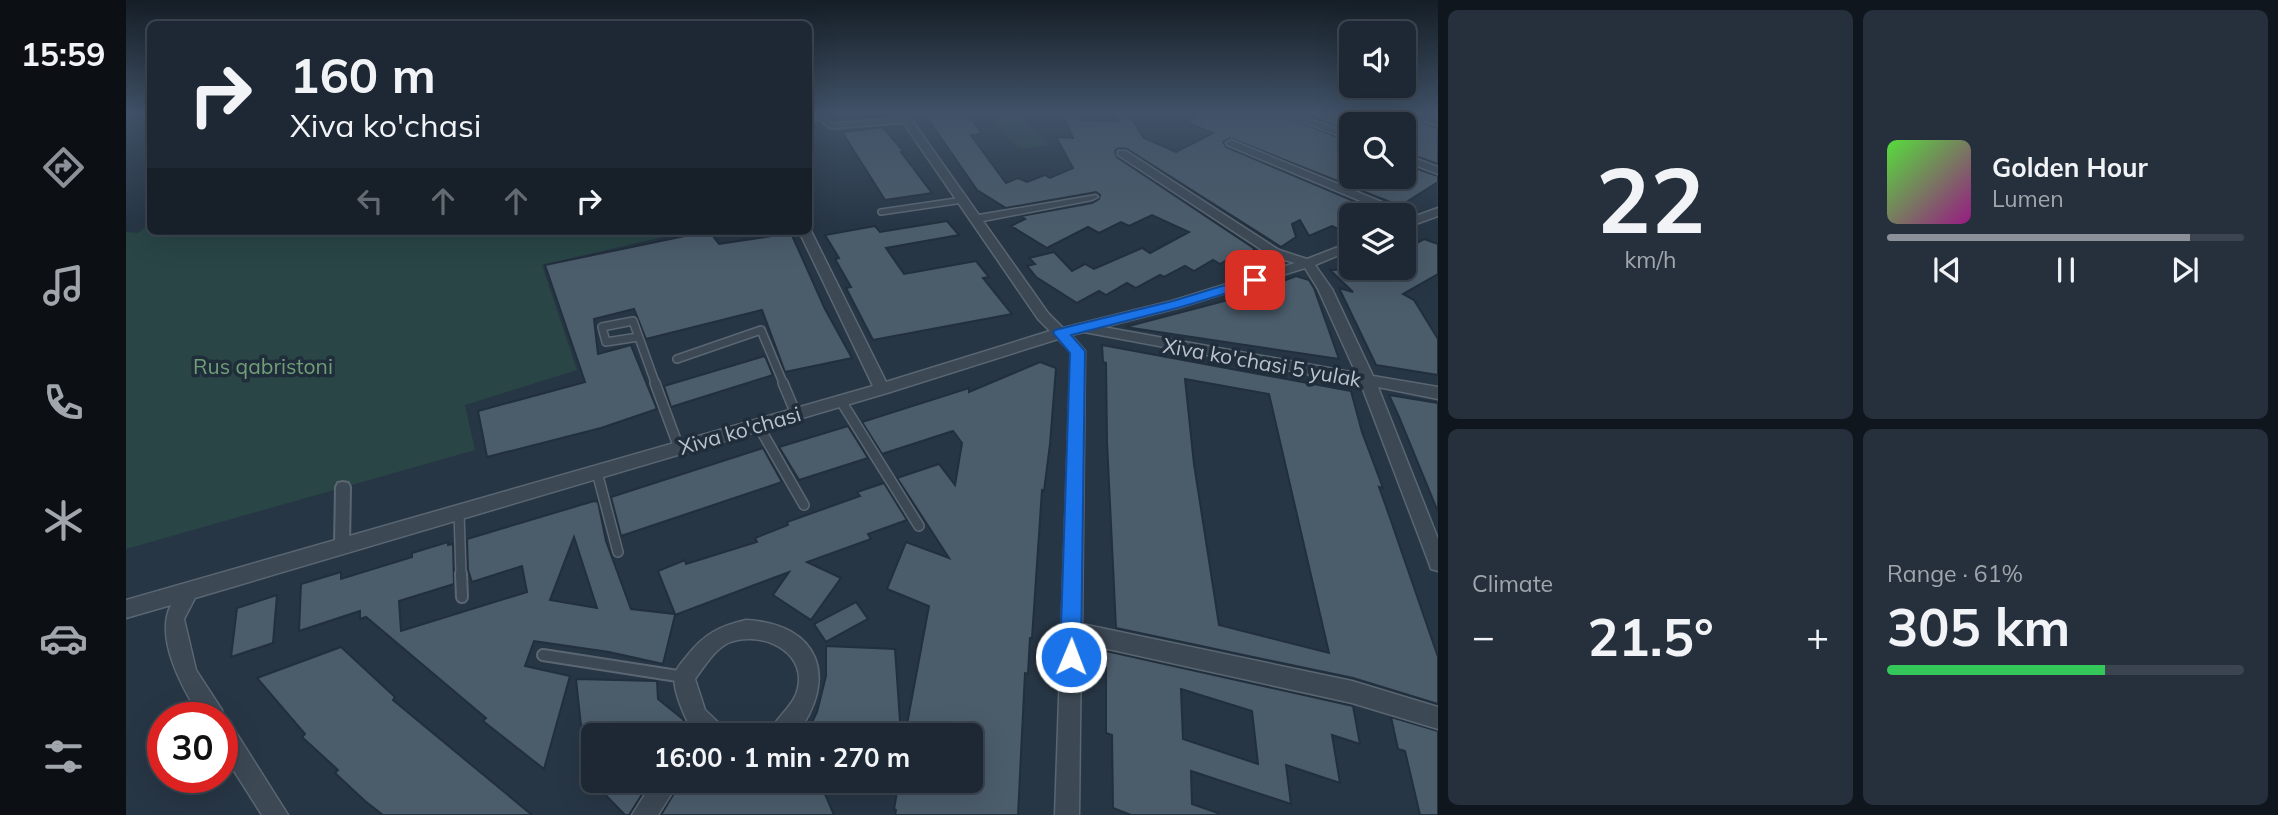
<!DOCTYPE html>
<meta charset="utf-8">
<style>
:root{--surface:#1d2834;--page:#25303c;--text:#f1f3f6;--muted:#a0a6ac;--line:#3b444f;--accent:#8c9099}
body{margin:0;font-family:Mulish,sans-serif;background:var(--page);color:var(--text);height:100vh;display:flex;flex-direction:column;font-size:26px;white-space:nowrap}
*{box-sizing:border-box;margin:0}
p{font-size:23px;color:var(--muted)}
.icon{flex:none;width:38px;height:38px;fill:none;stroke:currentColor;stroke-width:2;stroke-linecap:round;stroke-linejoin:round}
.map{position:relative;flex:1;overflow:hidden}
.details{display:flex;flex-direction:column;gap:10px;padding:10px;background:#10161d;width:840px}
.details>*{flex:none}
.banner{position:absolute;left:21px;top:21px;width:665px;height:214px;border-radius:10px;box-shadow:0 7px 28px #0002,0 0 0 2px var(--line);background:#1d2834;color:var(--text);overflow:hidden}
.fabs{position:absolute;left:1213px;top:21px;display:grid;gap:14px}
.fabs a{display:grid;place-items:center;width:77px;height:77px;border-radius:10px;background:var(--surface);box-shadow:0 7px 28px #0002,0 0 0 2px var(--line);font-size:35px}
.speed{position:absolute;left:21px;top:702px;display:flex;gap:14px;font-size:35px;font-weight:700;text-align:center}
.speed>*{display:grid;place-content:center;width:91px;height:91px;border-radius:50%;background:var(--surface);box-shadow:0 7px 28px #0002,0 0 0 2px var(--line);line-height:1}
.speed .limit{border:10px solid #d22;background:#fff;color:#111}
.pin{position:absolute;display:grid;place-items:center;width:60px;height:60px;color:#fff;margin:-30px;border-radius:14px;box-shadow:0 4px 10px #0006}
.me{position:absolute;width:77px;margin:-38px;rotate:1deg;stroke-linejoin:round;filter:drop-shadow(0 0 5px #0008)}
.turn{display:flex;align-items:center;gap:24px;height:147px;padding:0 28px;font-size:32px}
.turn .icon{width:91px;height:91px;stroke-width:2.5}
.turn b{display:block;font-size:49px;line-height:60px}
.lanes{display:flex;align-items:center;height:66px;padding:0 28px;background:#0003;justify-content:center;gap:35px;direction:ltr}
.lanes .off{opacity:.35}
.big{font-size:52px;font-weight:700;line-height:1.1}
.details .tile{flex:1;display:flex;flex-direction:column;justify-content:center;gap:10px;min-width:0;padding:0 24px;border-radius:10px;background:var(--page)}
.details .dial{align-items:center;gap:0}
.dial b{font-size:91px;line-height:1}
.song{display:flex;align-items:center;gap:21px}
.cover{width:84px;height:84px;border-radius:10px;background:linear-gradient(135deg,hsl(110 70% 55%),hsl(310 70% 35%))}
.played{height:7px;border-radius:4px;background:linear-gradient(90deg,var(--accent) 85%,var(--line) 85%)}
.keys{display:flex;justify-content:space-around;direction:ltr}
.heat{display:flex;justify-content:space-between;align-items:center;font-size:38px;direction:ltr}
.charge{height:10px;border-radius:5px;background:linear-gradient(90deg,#34c759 61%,var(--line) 0)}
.details .tiles{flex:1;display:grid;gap:10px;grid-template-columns:repeat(2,1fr)}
.trip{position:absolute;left:455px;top:723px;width:402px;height:70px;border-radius:10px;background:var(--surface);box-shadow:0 7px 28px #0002,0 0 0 2px var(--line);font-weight:700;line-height:70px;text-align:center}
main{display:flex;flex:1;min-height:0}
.tabs{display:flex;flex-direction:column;width:126px;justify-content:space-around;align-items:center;background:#0c1015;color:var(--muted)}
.tabs .icon{width:49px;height:49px}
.tabs .active{color:var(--accent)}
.tabs b{font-size:32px;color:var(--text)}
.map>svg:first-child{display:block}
.green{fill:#294546}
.building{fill:#4b5c6b;stroke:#222f3c;stroke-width:2;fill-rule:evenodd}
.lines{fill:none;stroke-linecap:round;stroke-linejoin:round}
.service-far3-casing{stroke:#5a6671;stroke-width:8}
.service-far2-casing{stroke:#5a6671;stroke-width:10}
.service-far1-casing{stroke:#5a6671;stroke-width:12}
.service-casing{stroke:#5a6671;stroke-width:14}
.pedestrian-casing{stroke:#5a6671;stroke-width:4}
.minor-casing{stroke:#5a6671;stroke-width:3}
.service-far3{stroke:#3c4854;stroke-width:5}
.service-far2{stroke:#3c4854;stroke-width:7}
.service-far1{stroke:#3c4854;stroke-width:9}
.service{stroke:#3c4854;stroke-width:10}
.pedestrian{fill:#3c4854;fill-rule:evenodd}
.minor{fill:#3c4854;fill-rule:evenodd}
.route{fill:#1a73e8;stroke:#114b97;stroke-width:2}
.labels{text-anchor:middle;stroke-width:7;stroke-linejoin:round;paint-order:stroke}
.street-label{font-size:21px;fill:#bac3cd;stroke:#202d3a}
.park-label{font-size:21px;fill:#709f77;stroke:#202d3a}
</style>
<main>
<nav class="tabs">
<b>15:59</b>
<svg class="icon active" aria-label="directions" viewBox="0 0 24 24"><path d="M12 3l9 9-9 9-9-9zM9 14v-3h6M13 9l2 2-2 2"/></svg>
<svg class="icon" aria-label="music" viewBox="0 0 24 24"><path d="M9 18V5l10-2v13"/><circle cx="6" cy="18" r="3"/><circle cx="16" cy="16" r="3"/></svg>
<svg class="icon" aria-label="phone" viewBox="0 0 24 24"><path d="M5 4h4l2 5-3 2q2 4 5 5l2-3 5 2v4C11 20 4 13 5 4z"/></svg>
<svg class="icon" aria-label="climate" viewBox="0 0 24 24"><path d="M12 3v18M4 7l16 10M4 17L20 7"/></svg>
<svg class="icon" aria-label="car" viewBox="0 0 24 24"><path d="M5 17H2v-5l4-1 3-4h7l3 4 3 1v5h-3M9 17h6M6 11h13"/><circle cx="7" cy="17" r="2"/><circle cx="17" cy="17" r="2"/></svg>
<svg class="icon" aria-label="filters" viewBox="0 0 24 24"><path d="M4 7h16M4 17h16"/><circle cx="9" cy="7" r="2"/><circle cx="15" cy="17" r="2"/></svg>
</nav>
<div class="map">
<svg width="1312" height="815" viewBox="0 0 1312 815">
<rect width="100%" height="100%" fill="#273645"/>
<!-- green -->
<g class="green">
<polygon points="894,116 923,145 893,149 864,119"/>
<polygon points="24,223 24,231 562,231 416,265 451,370 339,405 349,450 0,549 0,232 12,233"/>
</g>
<!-- building -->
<g class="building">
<polygon points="797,112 840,112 856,134 845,135 880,183 892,178 901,182 919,175 924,178 947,168 930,137 947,138 935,112 951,112 955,120 992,121 986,112 1001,112 1018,138 1050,152 1087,133 1060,122 1081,112 1148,112 1225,142 1225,177 1278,177 1278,164 1312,176 1312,182 1274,206 1104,138 1097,142 1100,147 1261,215 1225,215 1225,220 1212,229 1206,226 1183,236 1174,220 1166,224 1170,237 1155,247 1001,149 992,148 989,151 991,157 1129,249 1119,255 1115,252 1094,264 1087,260 1068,271 1059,266 1038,277 1034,275 1010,288 1001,283 980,295 973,291 951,303 910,277 901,266 909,264 903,258 928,252 946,271 959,264 968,269 1016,248 1024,253 1063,232 1026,215 1003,226 995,222 973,233 962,227 921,248 885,226 899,219 895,216 966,203 973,199 974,195 970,192 880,208 851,190"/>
<polygon points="1171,112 1266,112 1312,128 1312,164 1278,152 1278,124 1225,124 1225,131"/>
<polygon points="757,127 778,152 775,152 806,193 759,200 716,132"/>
<polygon points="821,221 833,235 760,248 778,274 850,261 863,277 857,278 886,314 747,340 720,288 725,287 709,259 713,258 699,235 749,226 754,232"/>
<polygon points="583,231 593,244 665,233 699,309 726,358 659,372 636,310 520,339 508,309 468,319 472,354 505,345 531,409 475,428 361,457 352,411 459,382 419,265"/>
<polygon points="1298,239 1312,244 1312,274 1277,294 1288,300 1312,339 1312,375 1250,365 1213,288 1227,292 1204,270 1278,268 1278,250"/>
<polygon points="1170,276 1183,280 1188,288 1213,359 999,327 1121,295"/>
<path d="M976,345L1225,391L1236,432L1257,488L1253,487L1263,515L1312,657V704L1227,678L990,628L981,442L980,363L977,362ZM1059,379L1143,394L1203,653L1093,625L1068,464Z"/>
<polygon points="639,356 647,375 545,407 538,386"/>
<polygon points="914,362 930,368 924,444 918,491 916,490 906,638 904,638 902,674 899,673 892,815 769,815 770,810 768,809 773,780 845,780 845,735 779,735 803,606 761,589 780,542 823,558 771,478 813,464 829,485 836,443 827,431 756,454 736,422 843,388 843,392"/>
<polygon points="1263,395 1312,403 1312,512 1273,417"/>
<polygon points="722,426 742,458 673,480 653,447"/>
<polygon points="637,448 656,482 495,536 485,497"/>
<path d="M758,483L781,520L742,534L745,539L681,562L715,578L685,620L647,595L663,572L549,615L537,664L483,652L408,641L399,666L444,676L418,769L357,721L360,718L240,617L234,619V611L173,631L175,584L215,572V579L286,557V553L322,542V545L327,544L328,584L273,601L275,631L401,592L396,566L346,582L342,570L341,539L468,501L472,502L480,541L505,609L549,614L532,571L559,560L560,564L631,542L629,538L662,525L661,522L734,496L731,492ZM448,537L471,608L424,600Z"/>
<polygon points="151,595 147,643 105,657 111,608"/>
<polygon points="730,602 742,619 700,642 688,624"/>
<polygon points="700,646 769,649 775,735 680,735 691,712 700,676"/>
<polygon points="215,647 269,697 267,700 406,815 257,815 239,801 209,773 212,770 176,737 179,734 131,678"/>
<path d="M980,651L1227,706L1234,744L1206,735L1214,783L1160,765L1165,804L1065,771L1066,804L1092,813V815H1005L987,808L986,735L980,733ZM1055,689L1126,711L1132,764L1057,739Z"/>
<polygon points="450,679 531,681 532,699 558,720 547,735 456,735"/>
<polygon points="1265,717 1312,731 1312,815 1294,815 1279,751 1272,749"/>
<polygon points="465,780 525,780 503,815 499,815"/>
<polygon points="556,780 693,780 708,815 535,815"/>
</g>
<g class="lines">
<defs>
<g id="service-far3">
<polyline points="682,118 695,117 705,126 781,120"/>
<polyline points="755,212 837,200"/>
</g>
<g id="service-far2">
<polyline points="512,337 480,342 476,327 507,321 530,385"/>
<polyline points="551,359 635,330 658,385"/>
</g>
<g id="service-far1">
<polyline points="529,383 553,448"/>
<polyline points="657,383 670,414"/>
<polyline points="715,401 793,526"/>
<polyline points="632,425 678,505"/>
<polyline points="471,472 492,552"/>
<polyline points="333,512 335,575"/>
</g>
<g id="service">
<polyline points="335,574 336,597"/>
<polyline points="417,655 558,677"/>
</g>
<polygon id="pedestrian" points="217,482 222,483 224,487 223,546 221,550 216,552 211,550 209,546 210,487 212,483"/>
<g id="minor">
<path d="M770,112H780L853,215L970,195L972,197L966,200L857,221L922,313L937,328L1046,301L1169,263L1145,256L992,155V151H1000L1153,250L1181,259L1225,242V250L1189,265L1206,289L1247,376L1312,387V399L1252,387L1312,539V571L1305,569L1303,563L1235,384L958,332L945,335L959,351L956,624L1226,681L1312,707V729L1226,703L955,643L953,815H929L945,352L932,339L761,393L69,598L58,619L70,670L96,710L98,721L104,723L162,815H136L96,752V718H75C57,689 28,638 45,605L0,618V600L747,386L673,231H682V228L685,231L760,382L924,331L912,319ZM1179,268L1192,289L1230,373L977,327L1055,307Z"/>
<polygon points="1151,112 1164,112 1225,134 1225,140"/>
<polygon points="1269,112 1283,112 1312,120 1312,126"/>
<polygon points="1105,140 1290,216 1312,208 1312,216 1287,225 1279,225 1278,215 1268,215 1101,145 1100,143"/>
<polygon points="1278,154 1312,167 1312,174 1278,161"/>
<path d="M620,620C694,624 713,678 670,735H642C650,715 673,705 673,679C673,646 629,631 602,643C588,650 578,667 569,679L579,710L597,727L600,735H570C561,724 545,688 549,674C551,667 557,661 561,656C578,634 594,626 620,620Z"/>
<polygon points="528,780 554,780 532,815 506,815"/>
</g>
</defs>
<!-- service-far3 casing -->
<use href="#service-far3" class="service-far3-casing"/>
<!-- service-far2 casing -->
<use href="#service-far2" class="service-far2-casing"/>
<!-- service-far1 casing -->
<use href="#service-far1" class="service-far1-casing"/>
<!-- service casing -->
<use href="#service" class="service-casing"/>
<!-- pedestrian casing -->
<use href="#pedestrian" class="pedestrian-casing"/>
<!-- minor casing -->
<use href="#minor" class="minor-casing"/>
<!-- service-far3 -->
<use href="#service-far3" class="service-far3"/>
<!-- service-far2 -->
<use href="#service-far2" class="service-far2"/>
<!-- service-far1 -->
<use href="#service-far1" class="service-far1"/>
<!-- service -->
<use href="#service" class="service"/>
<!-- pedestrian -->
<use href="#pedestrian" class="pedestrian"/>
<!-- minor -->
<use href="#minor" class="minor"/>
</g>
<!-- sky -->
<linearGradient id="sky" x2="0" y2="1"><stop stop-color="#151e26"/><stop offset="0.5" stop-color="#415268"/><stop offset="1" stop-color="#415268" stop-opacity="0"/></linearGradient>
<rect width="1312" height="226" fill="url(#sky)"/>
<!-- route -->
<polygon class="route" points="1129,276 1136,280 1134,283 1055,307 945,335 959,351 955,657 952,664 945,667 937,664 934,657 944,353 927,333 929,330 1047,301"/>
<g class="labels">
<!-- street labels -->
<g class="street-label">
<text transform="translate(1136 363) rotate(10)" y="7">Xiva ko'chasi 5 yulak</text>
<text transform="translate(614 431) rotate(-16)" y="7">Xiva ko'chasi</text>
</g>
<!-- park labels -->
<g class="park-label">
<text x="137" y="374">Rus qabristoni</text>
</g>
</g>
</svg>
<div class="fabs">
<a><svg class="icon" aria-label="sound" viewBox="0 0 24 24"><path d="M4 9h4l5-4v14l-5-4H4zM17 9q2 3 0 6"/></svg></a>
<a><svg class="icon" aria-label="search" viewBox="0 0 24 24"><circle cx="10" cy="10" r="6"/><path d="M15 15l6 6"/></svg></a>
<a><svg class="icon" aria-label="layers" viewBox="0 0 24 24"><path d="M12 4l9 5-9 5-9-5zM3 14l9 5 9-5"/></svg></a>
</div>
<div class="speed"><div class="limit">30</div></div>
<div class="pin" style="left:1129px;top:280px;background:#d93025"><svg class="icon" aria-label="arrive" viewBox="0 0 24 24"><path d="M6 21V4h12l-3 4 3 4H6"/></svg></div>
<svg class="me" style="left:945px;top:657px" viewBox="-20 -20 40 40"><circle r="17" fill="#1a73e8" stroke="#fff" stroke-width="3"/><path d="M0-11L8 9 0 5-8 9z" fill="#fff"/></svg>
<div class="trip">16:00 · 1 min · 270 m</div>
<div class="banner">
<div class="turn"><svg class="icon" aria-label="right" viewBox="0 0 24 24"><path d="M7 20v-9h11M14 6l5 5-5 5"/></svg><div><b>160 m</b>Xiva ko'chasi</div></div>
<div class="lanes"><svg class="icon off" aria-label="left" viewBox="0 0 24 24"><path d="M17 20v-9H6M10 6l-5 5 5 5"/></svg><svg class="icon off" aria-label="ahead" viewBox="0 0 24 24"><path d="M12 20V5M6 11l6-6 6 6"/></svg><svg class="icon off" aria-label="ahead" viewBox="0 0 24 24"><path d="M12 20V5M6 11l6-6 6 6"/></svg><svg class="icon" aria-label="right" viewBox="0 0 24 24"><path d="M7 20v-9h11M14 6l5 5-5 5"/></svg></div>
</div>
</div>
<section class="details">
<div class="tiles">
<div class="tile dial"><b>22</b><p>km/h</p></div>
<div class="tile">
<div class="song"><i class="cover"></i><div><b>Golden Hour</b><p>Lumen</p></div></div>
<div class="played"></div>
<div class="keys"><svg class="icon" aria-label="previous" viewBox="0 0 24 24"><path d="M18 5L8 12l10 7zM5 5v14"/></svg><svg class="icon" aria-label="pause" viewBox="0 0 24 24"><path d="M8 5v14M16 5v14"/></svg><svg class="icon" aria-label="next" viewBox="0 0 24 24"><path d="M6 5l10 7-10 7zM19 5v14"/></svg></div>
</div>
<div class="tile"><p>Climate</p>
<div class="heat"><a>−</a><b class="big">21.5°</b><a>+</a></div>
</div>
<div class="tile"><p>Range · 61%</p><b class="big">305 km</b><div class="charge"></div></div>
</div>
</section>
</main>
